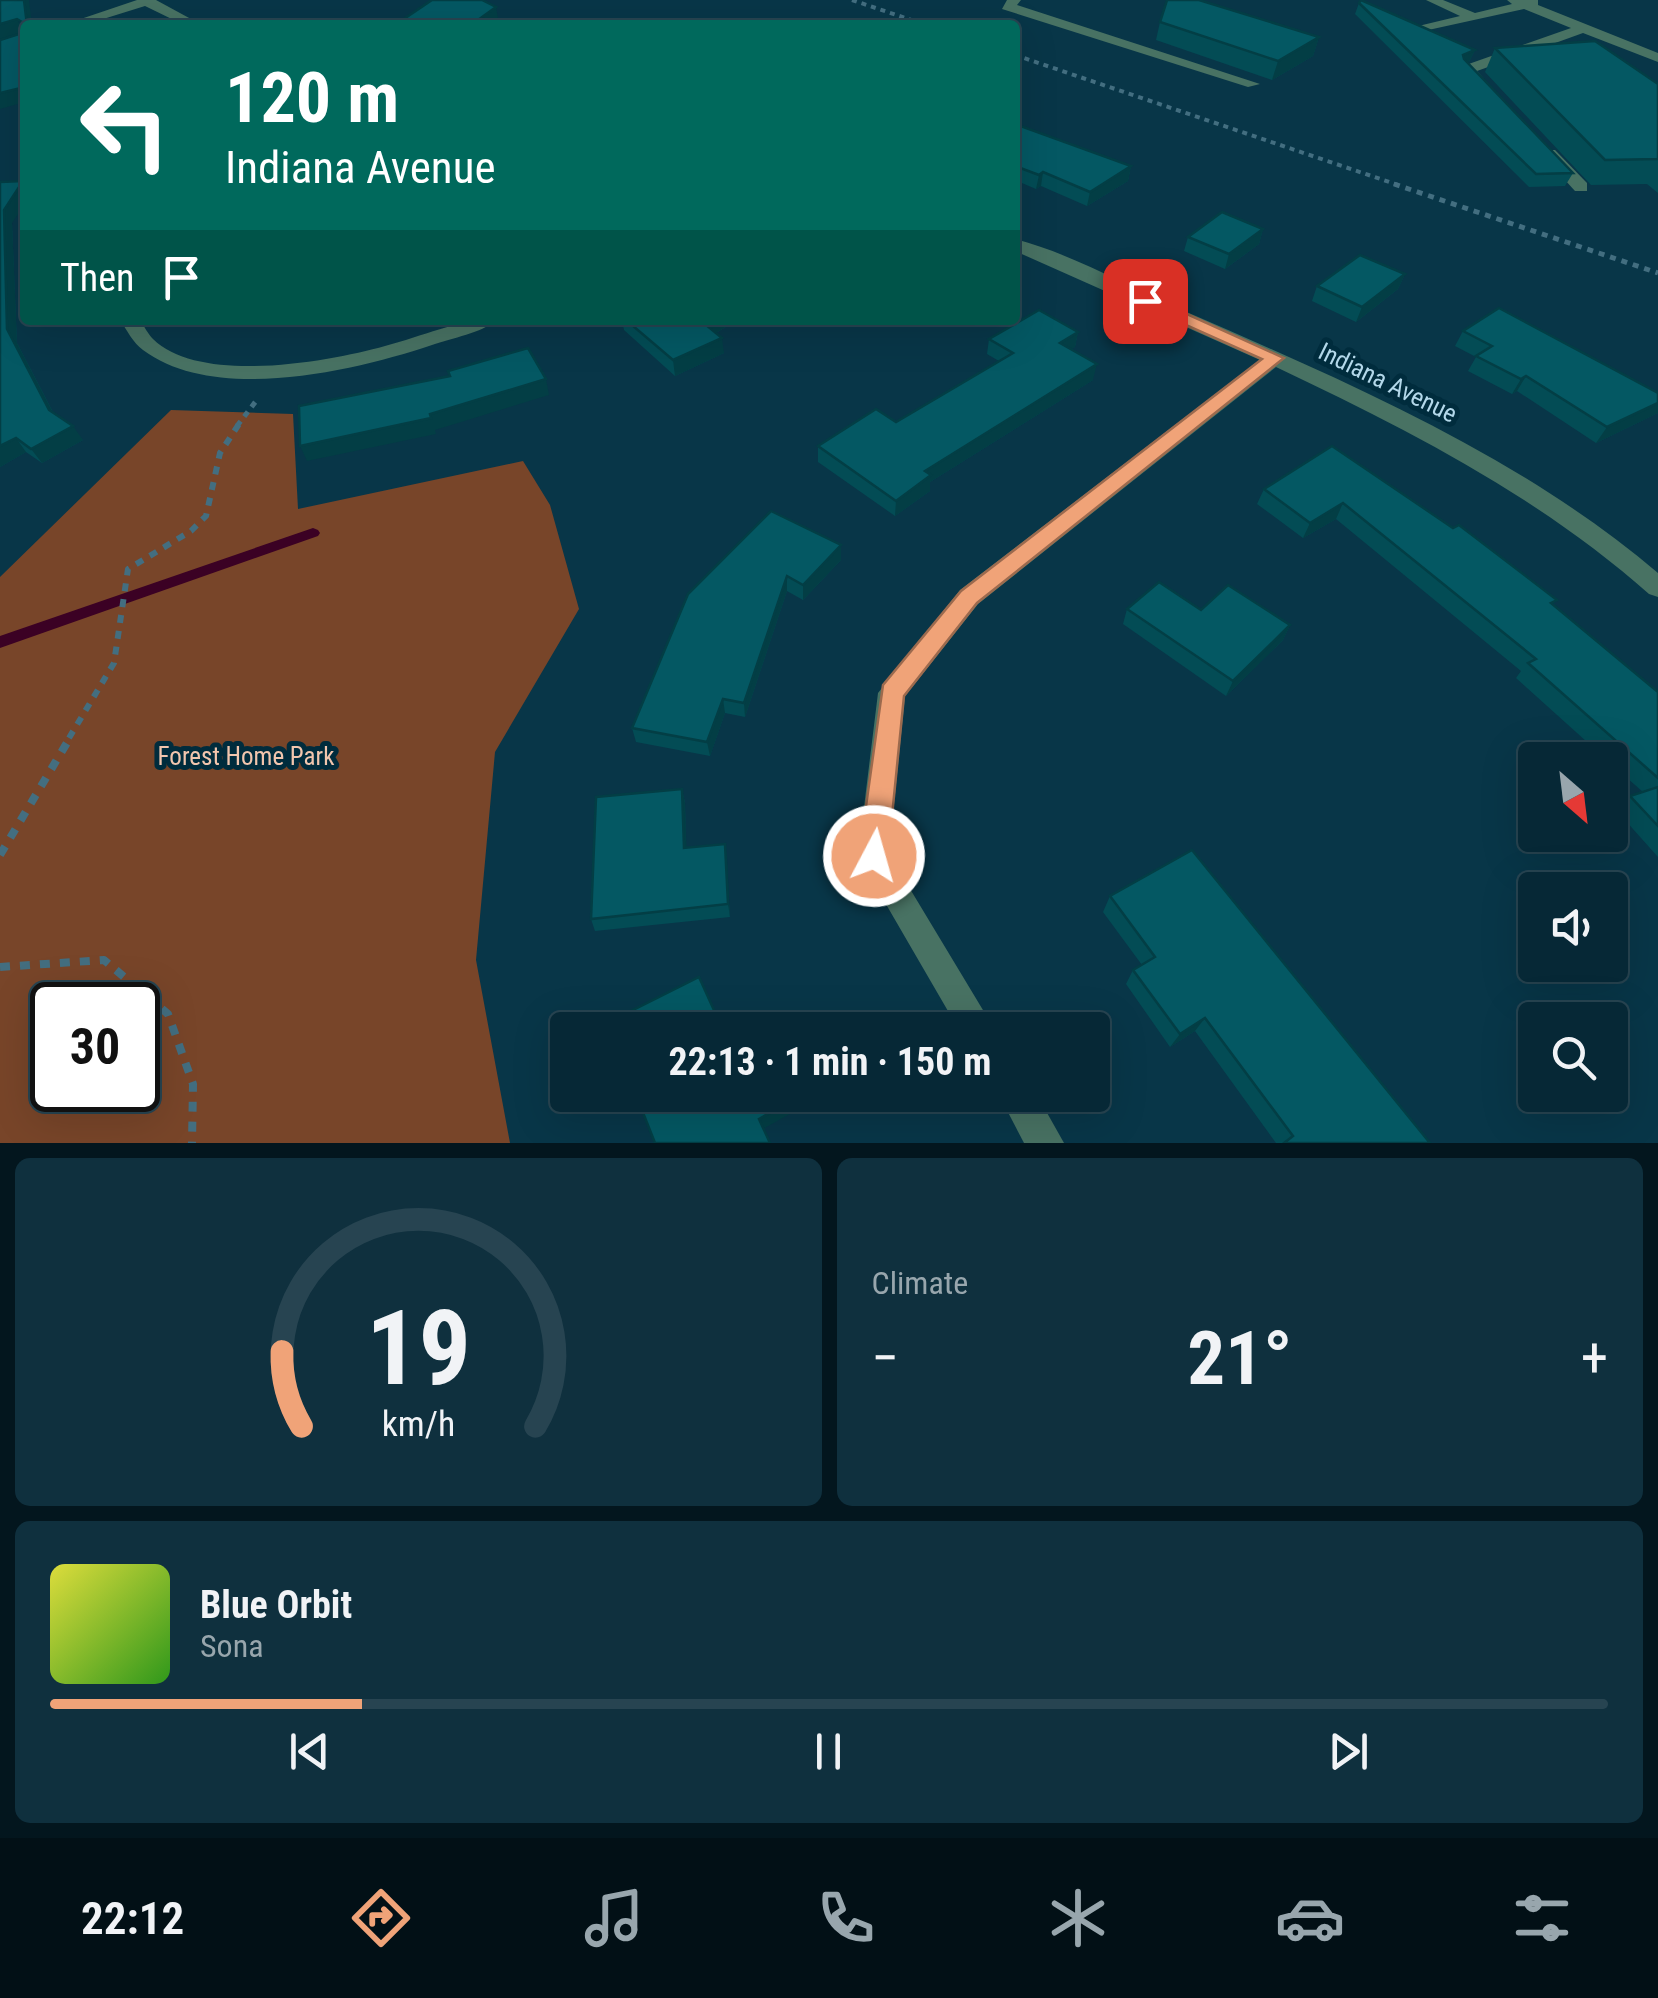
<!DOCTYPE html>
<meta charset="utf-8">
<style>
:root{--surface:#062836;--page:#0f303e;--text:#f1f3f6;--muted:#98a6ad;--line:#274451;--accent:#f0a378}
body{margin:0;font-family:"Roboto Condensed",sans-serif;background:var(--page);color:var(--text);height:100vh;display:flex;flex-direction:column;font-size:38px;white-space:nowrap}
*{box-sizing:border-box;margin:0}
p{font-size:32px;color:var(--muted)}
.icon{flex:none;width:55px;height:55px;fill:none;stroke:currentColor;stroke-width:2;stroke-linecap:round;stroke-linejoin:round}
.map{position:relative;height:1143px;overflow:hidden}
.panel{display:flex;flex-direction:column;gap:15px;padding:15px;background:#03161e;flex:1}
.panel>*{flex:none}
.banner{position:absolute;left:20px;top:20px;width:1000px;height:305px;border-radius:10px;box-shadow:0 10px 40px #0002,0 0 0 2px var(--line);background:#00695c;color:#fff;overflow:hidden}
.needle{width:65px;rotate:152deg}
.tools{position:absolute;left:1518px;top:742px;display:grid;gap:20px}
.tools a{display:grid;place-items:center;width:110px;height:110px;border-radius:10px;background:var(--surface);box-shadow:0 10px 40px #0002,0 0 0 2px var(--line);font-size:50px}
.speed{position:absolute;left:30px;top:982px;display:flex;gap:20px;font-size:50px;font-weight:700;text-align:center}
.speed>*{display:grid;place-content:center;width:130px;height:130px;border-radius:50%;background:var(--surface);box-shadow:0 10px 40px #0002,0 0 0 2px var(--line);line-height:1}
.speed .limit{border:5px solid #111;border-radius:15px;background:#fff;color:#111}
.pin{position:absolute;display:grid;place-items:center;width:85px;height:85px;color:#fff;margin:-42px;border-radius:20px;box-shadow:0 5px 15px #0006}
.me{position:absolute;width:110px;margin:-55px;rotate:6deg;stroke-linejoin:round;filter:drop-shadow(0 0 8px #0008)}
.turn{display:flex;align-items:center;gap:35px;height:210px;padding:0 40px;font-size:45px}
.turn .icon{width:130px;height:130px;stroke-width:2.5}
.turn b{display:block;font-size:70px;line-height:85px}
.then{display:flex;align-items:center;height:95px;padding:0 40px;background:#0003;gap:20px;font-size:38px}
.big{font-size:75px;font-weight:700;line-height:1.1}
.panel .tile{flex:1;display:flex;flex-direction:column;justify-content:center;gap:15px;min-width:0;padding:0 35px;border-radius:15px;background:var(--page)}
.panel .dial{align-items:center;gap:0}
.dial svg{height:260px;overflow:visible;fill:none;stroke:var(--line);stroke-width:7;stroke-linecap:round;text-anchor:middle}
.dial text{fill:var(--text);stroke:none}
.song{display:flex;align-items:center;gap:30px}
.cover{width:120px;height:120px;border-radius:15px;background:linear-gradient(135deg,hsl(60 70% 55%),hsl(110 70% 35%))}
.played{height:10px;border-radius:5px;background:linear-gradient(90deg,var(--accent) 20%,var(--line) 20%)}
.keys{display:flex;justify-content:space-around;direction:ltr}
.heat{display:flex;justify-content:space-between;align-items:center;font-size:55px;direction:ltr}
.panel .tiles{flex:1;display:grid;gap:15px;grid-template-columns:1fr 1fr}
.tile:last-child{grid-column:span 2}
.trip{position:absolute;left:550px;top:1012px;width:560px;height:100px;border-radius:10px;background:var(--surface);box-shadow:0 10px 40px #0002,0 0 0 2px var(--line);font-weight:700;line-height:100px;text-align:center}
.dock{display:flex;height:160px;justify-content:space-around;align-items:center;background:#021016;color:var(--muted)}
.dock .icon{width:70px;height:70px}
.dock .selected{color:var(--accent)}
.dock b{font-size:45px;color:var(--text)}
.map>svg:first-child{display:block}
.green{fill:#784529;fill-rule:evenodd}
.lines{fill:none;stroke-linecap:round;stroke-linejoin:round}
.stream{fill:#3b0124;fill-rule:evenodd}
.path-far3{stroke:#436e80;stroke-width:4;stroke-dasharray:5 5;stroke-linecap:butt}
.path-far2{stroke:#436e80;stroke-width:5;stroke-dasharray:6 6;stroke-linecap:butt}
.path-far1{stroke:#436e80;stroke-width:6;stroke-dasharray:8 8;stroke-linecap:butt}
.path{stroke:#436e80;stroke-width:8;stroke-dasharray:10 10;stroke-linecap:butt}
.minor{fill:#487263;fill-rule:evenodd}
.wall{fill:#034c55}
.shaded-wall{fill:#033e45}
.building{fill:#045863;stroke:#033e45;stroke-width:2.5}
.route{fill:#f0a378;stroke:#9c6a4e;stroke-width:2.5}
.labels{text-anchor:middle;stroke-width:10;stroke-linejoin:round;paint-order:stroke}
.street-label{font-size:25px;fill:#b3d8ea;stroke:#002c3d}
.park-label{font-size:25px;fill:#f2c6ae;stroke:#002c3d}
</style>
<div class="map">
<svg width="1658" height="1143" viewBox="0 0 1658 1143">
<rect width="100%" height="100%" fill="#083648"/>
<!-- green -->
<path class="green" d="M171,410L293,414L298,509L523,461L550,505L579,609L495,752L476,960L510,1143H0V577ZM52,1005H138V1090H52Z"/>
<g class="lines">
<!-- stream -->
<polygon class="stream" points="313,528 318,530 320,533 318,536 0,648 0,636"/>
<!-- path-far3 -->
<g class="path-far3">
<polyline points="852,0 926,25"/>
<polyline points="1015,55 1401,186"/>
</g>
<!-- path-far2 -->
<g class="path-far2">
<polyline points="1394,184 1658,273"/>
<polyline points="237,426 256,401"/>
</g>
<!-- path-far1 -->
<polyline class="path-far1" points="69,738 114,663 128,569 191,531 206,516 220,453 239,424"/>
<!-- path -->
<g class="path">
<polyline points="0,855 71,736"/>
<polyline points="0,967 104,960 168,1014 193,1084 192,1143"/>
</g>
<!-- minor -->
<g class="minor">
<polygon points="137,0 156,0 202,25 184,25 145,6 84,25 63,25"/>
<polygon points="1007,0 1021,0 1017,5 1260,84 1248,87 1002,9"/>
<polygon points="1426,0 1443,0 1475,13 1512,4 1507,0 1538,0 1538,5 1658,53 1658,62 1583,33 1477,71 1493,89 1481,92 1461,69 1463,66 1571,28 1524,9 1410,34 1410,28 1460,16"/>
<polygon points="1543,150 1555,150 1587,183 1587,191 1575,191 1543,156"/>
<path d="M1015,239C1070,253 1129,287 1182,310C1347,382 1519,455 1658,573V597L1649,594C1538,496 1409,430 1276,367L978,604L905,696L889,854L995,1030H959L858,856L878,693L960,590L1260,360L1015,251Z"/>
<path d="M120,320H140C144,326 148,334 153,339C200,385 328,362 385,346C423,336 456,320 496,320C482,333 452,338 432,345C354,371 215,404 143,350C133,343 127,330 120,320Z"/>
<polygon points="999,1095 1037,1095 1064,1143 1024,1143"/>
</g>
</g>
<!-- wall -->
<g class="wall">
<polygon points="1359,3 1475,50 1469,62 1467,63 1573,173 1565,186 1529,187 1355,14"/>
<polygon points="1160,22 1319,37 1313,56 1272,80 1156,40"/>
<polygon points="1495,48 1658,84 1658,193 1647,184 1591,185 1485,72"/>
<polygon points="1015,124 1131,166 1128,181 1087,206 1041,186 1036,189 1015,180"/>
<polygon points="0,182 12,223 17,343 53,412 83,440 42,463 26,452 0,467"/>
<polygon points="1263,229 1259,244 1225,269 1184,251 1188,237"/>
<polygon points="1405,274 1398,289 1356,322 1312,301 1317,286"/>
<polygon points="622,320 737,320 716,333 724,353 675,376 624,330"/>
<polygon points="1463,331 1658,393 1658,413 1596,443 1517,391 1512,394 1468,371 1476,357 1455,346"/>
<polygon points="1078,332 1075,347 1071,349 1093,380 930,482 930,491 895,516 818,462 818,446 896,422 999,361 987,354 989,339"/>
<polygon points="1332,446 1553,605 1658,692 1658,857 1616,810 1630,796 1643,792 1610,763 1610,760 1607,760 1516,678 1521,671 1336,519 1303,538 1257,504 1264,489"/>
<polygon points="841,560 803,600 787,591 745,717 725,713 710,756 636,742 632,728 688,594"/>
<polygon points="1127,609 1201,610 1290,625 1283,640 1226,696 1123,624"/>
<polygon points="682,789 685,803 686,847 725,844 730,917 595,931 591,919"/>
<polygon points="1110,896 1430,1143 1276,1143 1195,1031 1170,1047 1126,984 1133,970 1142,965 1103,912"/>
</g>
<!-- shaded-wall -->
<g class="shaded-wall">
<polygon points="24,0 29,0 32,25 27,25"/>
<polygon points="496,7 498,18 490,25 471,25"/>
<polygon points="17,19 24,31 0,39 0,24"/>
<polygon points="1319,37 1313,56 1272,80 1278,61"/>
<polygon points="1475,50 1469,62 1458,67 1463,55"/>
<polygon points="25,87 25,102 0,109 0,93"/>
<polygon points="1131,166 1128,181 1087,206 1090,192"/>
<polygon points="1043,172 1041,186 1036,189 1039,175"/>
<polygon points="23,181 25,184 25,204 12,223 17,343 59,424 49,410 7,329 4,210"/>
<polygon points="1263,229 1259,244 1225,269 1229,254"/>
<polygon points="1405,274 1398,289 1356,322 1362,307"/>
<polygon points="711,320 737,320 706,339 705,324"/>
<polygon points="1078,332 1075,347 1057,358 1060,343"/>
<polygon points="722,338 724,353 675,376 673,360"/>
<polygon points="1097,364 1093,380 930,482 930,491 895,516 896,501 925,471"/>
<polygon points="1526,376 1517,391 1512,394 1521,379"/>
<polygon points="546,379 549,395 435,430 436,434 307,461 300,446 430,414"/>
<polygon points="1658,403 1658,413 1596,443 1607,427"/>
<polygon points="73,426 83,440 42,463 31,449"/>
<polygon points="16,438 26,452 0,467 0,446"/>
<polygon points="1343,503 1336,519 1303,538 1310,523"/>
<polygon points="841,545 841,560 803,600 803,585"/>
<polygon points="787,576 787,591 745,717 744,703"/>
<polygon points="1290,625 1283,640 1226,696 1233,681"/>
<polygon points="723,699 725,713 710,756 707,742"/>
<polygon points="682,789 685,803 687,861 684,848"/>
<polygon points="725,844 727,857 730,917 728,904"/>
<polygon points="1205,1018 1195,1031 1170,1047 1180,1034"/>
<polygon points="801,1095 806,1095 806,1105 761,1130 759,1119"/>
</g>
<!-- building -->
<g class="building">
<polygon points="0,0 24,0 27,25 25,25 25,87 0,93 0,40 19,34 22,22 17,19 0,24"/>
<polygon points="432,0 482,0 496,7 471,25 395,25"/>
<polygon points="1167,0 1199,0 1319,37 1278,61 1160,22"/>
<polygon points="1361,0 1475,50 1463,55 1464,59 1573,173 1536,174 1359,3"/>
<polygon points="1595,41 1658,84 1658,159 1605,160 1495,48"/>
<polygon points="1015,124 1131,166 1090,192 1043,172 1039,175 1015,166"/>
<polygon points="23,181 4,210 7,329 49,410 73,426 31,449 16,438 0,446 0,182"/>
<polygon points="1222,212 1263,229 1229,254 1188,237"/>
<polygon points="1360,255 1405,274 1362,307 1317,286"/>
<polygon points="1499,308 1658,393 1658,403 1607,427 1526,376 1521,379 1476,356 1492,346 1463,331"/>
<polygon points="1039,310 1078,332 1060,343 1097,364 925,471 931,475 896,501 818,446 876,409 896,422 1013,353 989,339"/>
<polygon points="626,320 711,320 705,324 722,338 673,360"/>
<polygon points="528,348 546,379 430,414 431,418 300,446 299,406 450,376 448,371"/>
<polygon points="1332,446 1453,528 1459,525 1557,600 1551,603 1658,692 1658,778 1528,663 1536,659 1343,503 1310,523 1264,489"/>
<polygon points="771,511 841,545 803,585 787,576 744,703 723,699 707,742 632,728 688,594"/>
<polygon points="1159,582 1201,610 1228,585 1290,625 1233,681 1127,609"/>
<polygon points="1658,787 1658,826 1630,796"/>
<polygon points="682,789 684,848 725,844 728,904 591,919 596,797"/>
<polygon points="1192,850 1430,1143 1284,1143 1293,1136 1205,1018 1180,1034 1133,970 1155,957 1110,896"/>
<polygon points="699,977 723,1030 612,1030 609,1022"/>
<polygon points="772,1022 776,1030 757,1030"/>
<polygon points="636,1095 801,1095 759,1119 770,1143 655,1143"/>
</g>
<!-- route -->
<polygon class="route" points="1145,295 1284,358 977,603 904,696 888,856 883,865 874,869 864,865 859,856 883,685 961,591 1262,359 1139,304 1139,297"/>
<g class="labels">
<!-- street labels -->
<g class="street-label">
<text transform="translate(1388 382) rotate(26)" y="9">Indiana Avenue</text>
</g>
<!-- park labels -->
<g class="park-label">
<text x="246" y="765">Forest Home Park</text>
</g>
</g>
</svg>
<div class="tools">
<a><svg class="needle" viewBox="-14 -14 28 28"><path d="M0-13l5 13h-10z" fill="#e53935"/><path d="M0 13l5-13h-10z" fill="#98a6ad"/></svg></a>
<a><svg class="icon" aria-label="sound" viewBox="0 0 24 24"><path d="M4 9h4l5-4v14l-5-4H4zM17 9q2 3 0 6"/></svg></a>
<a><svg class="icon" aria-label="search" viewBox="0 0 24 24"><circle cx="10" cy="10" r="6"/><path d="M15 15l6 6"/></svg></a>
</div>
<div class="speed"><div class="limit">30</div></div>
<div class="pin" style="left:1145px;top:301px;background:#d93025"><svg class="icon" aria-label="arrive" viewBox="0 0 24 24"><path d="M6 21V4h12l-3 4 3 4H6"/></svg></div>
<svg class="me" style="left:874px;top:856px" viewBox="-20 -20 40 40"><circle r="17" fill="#f0a378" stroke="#fff" stroke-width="3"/><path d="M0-11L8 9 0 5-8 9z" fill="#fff"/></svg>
<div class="trip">22:13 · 1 min · 150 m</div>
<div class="banner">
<div class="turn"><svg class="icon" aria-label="left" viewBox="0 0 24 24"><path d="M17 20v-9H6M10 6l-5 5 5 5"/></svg><div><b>120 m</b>Indiana Avenue</div></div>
<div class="then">Then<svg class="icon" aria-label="arrive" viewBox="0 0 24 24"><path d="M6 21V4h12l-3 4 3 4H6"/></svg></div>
</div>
</div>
<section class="panel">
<div class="tiles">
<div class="tile dial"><svg viewBox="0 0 100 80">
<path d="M14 69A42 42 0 1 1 86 69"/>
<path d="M14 69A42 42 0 0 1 8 46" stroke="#f0a378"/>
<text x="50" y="56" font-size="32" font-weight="700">19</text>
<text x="50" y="72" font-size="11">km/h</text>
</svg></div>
<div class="tile"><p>Climate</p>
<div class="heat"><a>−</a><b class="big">21°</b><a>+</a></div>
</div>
<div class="tile">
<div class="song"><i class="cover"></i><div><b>Blue Orbit</b><p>Sona</p></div></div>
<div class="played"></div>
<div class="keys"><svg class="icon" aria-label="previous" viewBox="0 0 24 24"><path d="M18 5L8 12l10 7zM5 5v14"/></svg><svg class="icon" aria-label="pause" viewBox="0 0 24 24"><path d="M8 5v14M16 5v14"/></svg><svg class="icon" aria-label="next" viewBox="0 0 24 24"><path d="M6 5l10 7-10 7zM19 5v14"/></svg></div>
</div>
</div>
</section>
<nav class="dock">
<b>22:12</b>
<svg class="icon selected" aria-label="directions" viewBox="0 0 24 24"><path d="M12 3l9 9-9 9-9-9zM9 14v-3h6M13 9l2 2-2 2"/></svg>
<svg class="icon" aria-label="music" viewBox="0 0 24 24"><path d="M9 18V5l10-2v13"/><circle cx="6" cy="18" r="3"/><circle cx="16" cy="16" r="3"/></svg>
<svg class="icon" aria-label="phone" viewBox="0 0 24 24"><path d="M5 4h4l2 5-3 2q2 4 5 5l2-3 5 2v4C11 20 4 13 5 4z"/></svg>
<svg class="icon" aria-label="climate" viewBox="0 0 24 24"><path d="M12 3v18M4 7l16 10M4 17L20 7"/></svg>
<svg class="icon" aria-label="car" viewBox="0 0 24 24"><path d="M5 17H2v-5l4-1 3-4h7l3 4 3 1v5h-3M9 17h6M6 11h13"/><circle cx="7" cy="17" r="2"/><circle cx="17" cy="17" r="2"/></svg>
<svg class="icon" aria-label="filters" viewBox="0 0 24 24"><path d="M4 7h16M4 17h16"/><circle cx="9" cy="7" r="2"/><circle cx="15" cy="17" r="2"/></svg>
</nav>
